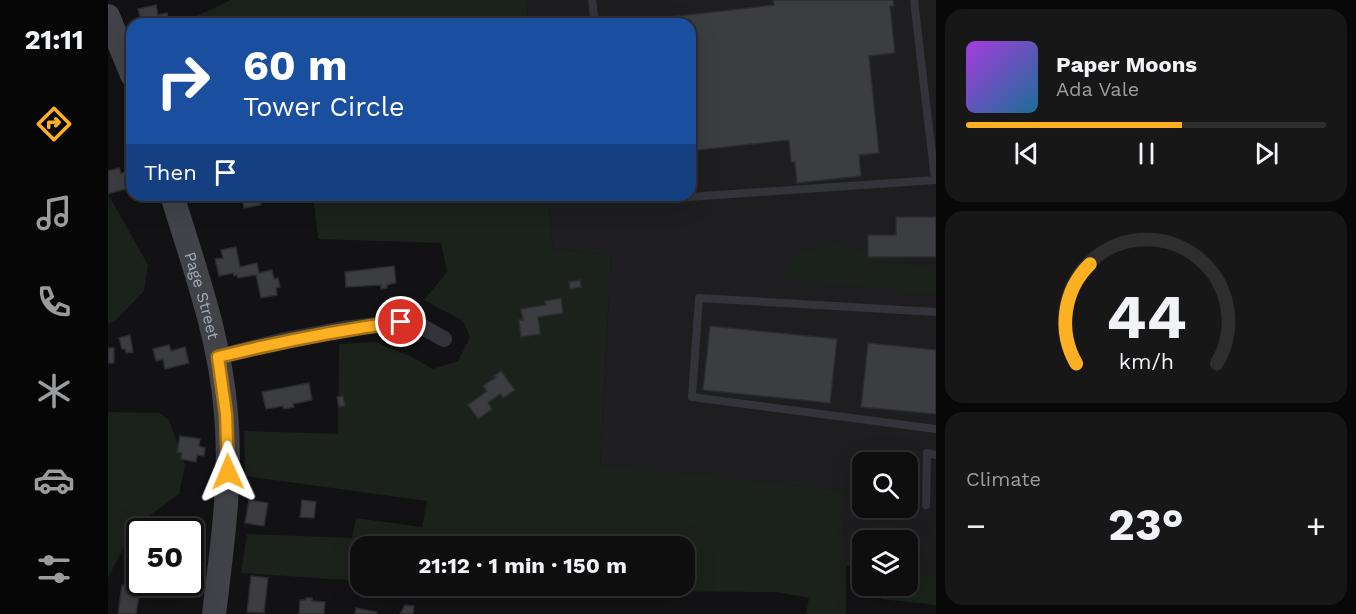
<!DOCTYPE html>
<meta charset="utf-8">
<style>
:root{--surface:#0e0e0f;--page:#171718;--text:#f1f3f6;--muted:#9b9c9e;--line:#2e2e2f;--accent:#fcb022}
body{margin:0;font-family:"Work Sans",sans-serif;background:var(--page);color:var(--text);height:100vh;display:flex;flex-direction:column;font-size:22px;white-space:nowrap}
*{box-sizing:border-box;margin:0}
p{font-size:20px;color:var(--muted)}
.icon{flex:none;width:33px;height:33px;fill:none;stroke:currentColor;stroke-width:2;stroke-linecap:round;stroke-linejoin:round}
.map{position:relative;flex:1;overflow:hidden}
.details{display:flex;flex-direction:column;gap:9px;padding:9px;background:#080808;width:420px}
.details>*{flex:none}
.top-card{position:absolute;left:18px;top:18px;width:570px;height:183px;border-radius:18px;box-shadow:0 6px 24px #0002,0 0 0 2px var(--line);background:#1a4fa0;color:#fff;overflow:hidden}
.buttons{position:absolute;left:744px;top:452px;display:grid;gap:12px}
.buttons a{display:grid;place-items:center;width:66px;height:66px;border-radius:12px;background:var(--surface);box-shadow:0 6px 24px #0002,0 0 0 2px var(--line);font-size:30px}
.speed{position:absolute;left:18px;top:518px;display:flex;gap:12px;font-size:30px;font-weight:700;text-align:center}
.speed>*{display:grid;place-content:center;width:78px;height:78px;border-radius:50%;background:var(--surface);box-shadow:0 6px 24px #0002,0 0 0 2px var(--line);line-height:1}
.speed .limit{border:3px solid #111;border-radius:9px;background:#fff;color:#111}
.pin{position:absolute;display:grid;place-items:center;width:51px;height:51px;color:#fff;margin:-26px;border:3px solid #fff;border-radius:50%;box-shadow:0 2px 6px #0007}
.me{position:absolute;width:66px;margin:-33px;rotate:359deg;stroke-linejoin:round;filter:drop-shadow(0 0 4px #0008)}
.turn{display:flex;align-items:center;gap:21px;height:126px;padding:0 18px;font-size:27px}
.turn .icon{width:78px;height:78px;stroke-width:2.5}
.turn b{display:block;font-size:42px;line-height:51px}
.then{display:flex;align-items:center;height:57px;padding:0 18px;background:#0003;gap:12px;font-size:22px}
.big{font-size:45px;font-weight:700;line-height:1.1}
.details .card{flex:1;display:flex;flex-direction:column;justify-content:center;gap:9px;min-width:0;padding:0 21px;border-radius:18px;background:var(--page)}
.details .dial{align-items:center;gap:0}
.dial svg{height:156px;overflow:visible;fill:none;stroke:var(--line);stroke-width:7;stroke-linecap:round;text-anchor:middle}
.dial text{fill:var(--text);stroke:none}
.song{display:flex;align-items:center;gap:18px}
.cover{width:72px;height:72px;border-radius:9px;background:linear-gradient(135deg,hsl(280 70% 55%),hsl(200 70% 35%))}
.played{height:6px;border-radius:3px;background:linear-gradient(90deg,var(--accent) 60%,var(--line) 60%)}
.keys{display:flex;justify-content:space-around;direction:ltr}
.heat{display:flex;justify-content:space-between;align-items:center;font-size:33px;direction:ltr}
.trip{position:absolute;left:242px;top:536px;width:345px;height:60px;border-radius:18px;background:var(--surface);box-shadow:0 6px 24px #0002,0 0 0 2px var(--line);font-weight:700;line-height:60px;text-align:center}
main{display:flex;flex:1;min-height:0}
.dock{display:flex;flex-direction:column;width:108px;justify-content:space-around;align-items:center;background:#060606;color:var(--muted)}
.dock .icon{width:42px;height:42px}
.dock .on{color:var(--accent)}
.dock b{font-size:27px;color:var(--text)}
.map>svg:first-child{display:block}
.built{fill:#1e1e21;fill-rule:evenodd}
.green{fill:#1a221b}
.building{fill:#3c3d41;stroke:#2c2c30;stroke-width:1.5}
.lines{fill:none;stroke-linecap:round;stroke-linejoin:round}
.service{stroke:#333439;stroke-width:8}
.minor{stroke:#333439;stroke-width:16}
.secondary{stroke:#414349;stroke-width:24}
.route-casing{stroke:#a47216;stroke-width:15}
.route{stroke:#fcb022;stroke-width:10}
.labels{text-anchor:middle;stroke-width:6;stroke-linejoin:round;paint-order:stroke}
.street-label{font-size:16px;fill:#a3a9b5;stroke:#0d0d0f}
</style>
<main>
<nav class="dock">
<b>21:11</b>
<svg class="icon on" aria-label="directions" viewBox="0 0 24 24"><path d="M12 3l9 9-9 9-9-9zM9 14v-3h6M13 9l2 2-2 2"/></svg>
<svg class="icon" aria-label="music" viewBox="0 0 24 24"><path d="M9 18V5l10-2v13"/><circle cx="6" cy="18" r="3"/><circle cx="16" cy="16" r="3"/></svg>
<svg class="icon" aria-label="phone" viewBox="0 0 24 24"><path d="M5 4h4l2 5-3 2q2 4 5 5l2-3 5 2v4C11 20 4 13 5 4z"/></svg>
<svg class="icon" aria-label="climate" viewBox="0 0 24 24"><path d="M12 3v18M4 7l16 10M4 17L20 7"/></svg>
<svg class="icon" aria-label="car" viewBox="0 0 24 24"><path d="M5 17H2v-5l4-1 3-4h7l3 4 3 1v5h-3M9 17h6M6 11h13"/><circle cx="7" cy="17" r="2"/><circle cx="17" cy="17" r="2"/></svg>
<svg class="icon" aria-label="filters" viewBox="0 0 24 24"><path d="M4 7h16M4 17h16"/><circle cx="9" cy="7" r="2"/><circle cx="15" cy="17" r="2"/></svg>
</nav>
<div class="map">
<svg width="828" height="614" viewBox="0 0 828 614">
<rect width="100%" height="100%" fill="#121214"/>
<!-- built -->
<path class="built" d="M418,0H828V577L800,574V540H754V568L738,566L731,490L492,466L503,255L445,249L440,195H582V24H421ZM754,462H800V507H754Z"/>
<!-- green -->
<g class="green">
<polygon points="123,0 418,0 421,24 71,24"/>
<polygon points="0,194 40,265 36,291 7,321 0,324"/>
<polygon points="205,195 440,195 445,249 503,255 492,465 732,490 738,566 738,614 698,614 701,598 668,592 391,590 309,585 576,585 576,546 252,546 252,581 133,573 139,534 244,538 248,518 314,527 319,501 137,476 136,431 230,434 231,344 267,342 302,356 325,369 350,361 362,337 355,321 316,300 339,272 333,243 210,239"/>
<polygon points="730,244 828,271 828,294 688,280 673,270 693,252"/>
<polygon points="0,412 51,413 61,420 77,465 71,494 27,526 0,578"/>
<polygon points="800,573 828,574 828,605 774,599 775,585 800,585"/>
</g>
<!-- building -->
<g class="building">
<polygon points="665,0 785,0 786,6 782,6 787,53 761,56 771,153 751,155 753,176 689,183 687,162 683,162 681,140 582,151 582,24 499,24 666,5"/>
<polygon points="48,5 50,15 59,13 61,22 34,24 30,9"/>
<polygon points="11,168 13,173 22,171 24,187 0,194 0,171"/>
<polygon points="134,195 151,195 153,205 136,208"/>
<polygon points="788,217 828,217 828,257 760,257 760,235 788,235"/>
<polygon points="128,247 132,267 149,263 151,273 164,270 166,279 170,278 172,287 168,288 169,295 153,298 148,275 130,278 129,275 126,276 125,273 111,276 107,259 115,258 113,250"/>
<polygon points="286,266 288,283 279,285 279,288 273,289 273,285 238,287 237,272"/>
<polygon points="472,280 473,287 462,289 461,282"/>
<polygon points="453,298 455,313 430,317 432,334 413,337 411,320 415,320 413,309 438,305 437,301"/>
<polygon points="602,326 729,339 722,403 595,390"/>
<polygon points="22,335 25,352 18,353 17,349 14,349 11,338"/>
<polygon points="760,343 828,350 828,414 753,407"/>
<polygon points="61,345 63,351 77,347 81,363 57,369 55,359 48,361 45,349"/>
<rect x="0" y="348" width="6" height="15"/>
<polygon points="393,371 407,390 395,398 392,394 380,403 384,409 370,419 360,405 379,391 375,386 388,377 386,376"/>
<polygon points="201,383 204,400 185,404 186,407 176,409 175,406 158,409 154,392"/>
<polygon points="235,396 237,406 231,407 229,397"/>
<polygon points="72,436 92,439 91,446 97,448 96,456 89,455 88,462 73,459 74,453 69,452"/>
<polygon points="752,463 754,463 754,501 751,501"/>
<polygon points="141,500 160,503 156,526 137,523"/>
<polygon points="194,500 208,502 206,518 192,517"/>
<polygon points="260,541 331,544 331,546 260,546"/>
<polygon points="143,576 160,578 156,613 139,612"/>
<polygon points="14,585 38,588 37,596 31,596 28,614 10,614"/>
<polygon points="757,585 766,585 765,595 756,594"/>
<polygon points="198,598 204,598 204,601 217,602 216,614 191,614 192,600 198,600"/>
<polygon points="297,605 306,606 305,614 292,614"/>
<polygon points="248,608 269,612 269,614 247,614"/>
</g>
<g class="lines">
<!-- service -->
<g class="service">
<polyline points="484,0 487,24"/>
<polyline points="571,195 580,197 827,180 806,0"/>
<polyline points="828,312 591,298 584,397 828,429"/>
<polyline points="818,505 819,453 828,455"/>
</g>
<!-- minor -->
<polyline class="minor" points="110,357 177,340 235,329 293,322 313,326 336,339"/>
<!-- secondary -->
<g class="secondary">
<polyline points="0,16 24,75"/>
<path id="s1" d="M64,195C86,267 112,337 118,413C124,480 114,547 106,614"/>
</g>
</g>
<g class="lines">
<defs>
<path id="route" d="M120,472L118,414L110,357C171,342 231,330 293,322"/>
</defs>
<!-- route casing -->
<use href="#route" class="route-casing"/>
<!-- route -->
<use href="#route" class="route"/>
</g>
<g class="labels">
<!-- street labels -->
<g class="street-label">
<text dy="6" stroke="none"><textPath href="#s1" startOffset="105">Page Street</textPath></text>
</g>
</g>
</svg>
<div class="buttons">
<a><svg class="icon" aria-label="search" viewBox="0 0 24 24"><circle cx="10" cy="10" r="6"/><path d="M15 15l6 6"/></svg></a>
<a><svg class="icon" aria-label="layers" viewBox="0 0 24 24"><path d="M12 4l9 5-9 5-9-5zM3 14l9 5 9-5"/></svg></a>
</div>
<div class="speed"><div class="limit">50</div></div>
<div class="pin" style="left:293px;top:322px;background:#d93025"><svg class="icon" aria-label="arrive" viewBox="0 0 24 24"><path d="M6 21V4h12l-3 4 3 4H6"/></svg></div>
<svg class="me" style="left:120px;top:472px" viewBox="-20 -20 40 40"><path d="M0-17L14 15 0 8-14 15z" fill="#fcb022" stroke="#fff" stroke-width="4"/></svg>
<div class="trip">21:12 · 1 min · 150 m</div>
<div class="top-card">
<div class="turn"><svg class="icon" aria-label="right" viewBox="0 0 24 24"><path d="M7 20v-9h11M14 6l5 5-5 5"/></svg><div><b>60 m</b>Tower Circle</div></div>
<div class="then">Then<svg class="icon" aria-label="arrive" viewBox="0 0 24 24"><path d="M6 21V4h12l-3 4 3 4H6"/></svg></div>
</div>
</div>
<section class="details">
<div class="card">
<div class="song"><i class="cover"></i><div><b>Paper Moons</b><p>Ada Vale</p></div></div>
<div class="played"></div>
<div class="keys"><svg class="icon" aria-label="previous" viewBox="0 0 24 24"><path d="M18 5L8 12l10 7zM5 5v14"/></svg><svg class="icon" aria-label="pause" viewBox="0 0 24 24"><path d="M8 5v14M16 5v14"/></svg><svg class="icon" aria-label="next" viewBox="0 0 24 24"><path d="M6 5l10 7-10 7zM19 5v14"/></svg></div>
</div>
<div class="card dial"><svg viewBox="0 0 100 80">
<path d="M14 69A42 42 0 1 1 86 69"/>
<path d="M14 69A42 42 0 0 1 21 18" stroke="#fcb022"/>
<text x="50" y="56" font-size="32" font-weight="700">44</text>
<text x="50" y="72" font-size="11">km/h</text>
</svg></div>
<div class="card"><p>Climate</p>
<div class="heat"><a>−</a><b class="big">23°</b><a>+</a></div>
</div>
</section>
</main>
